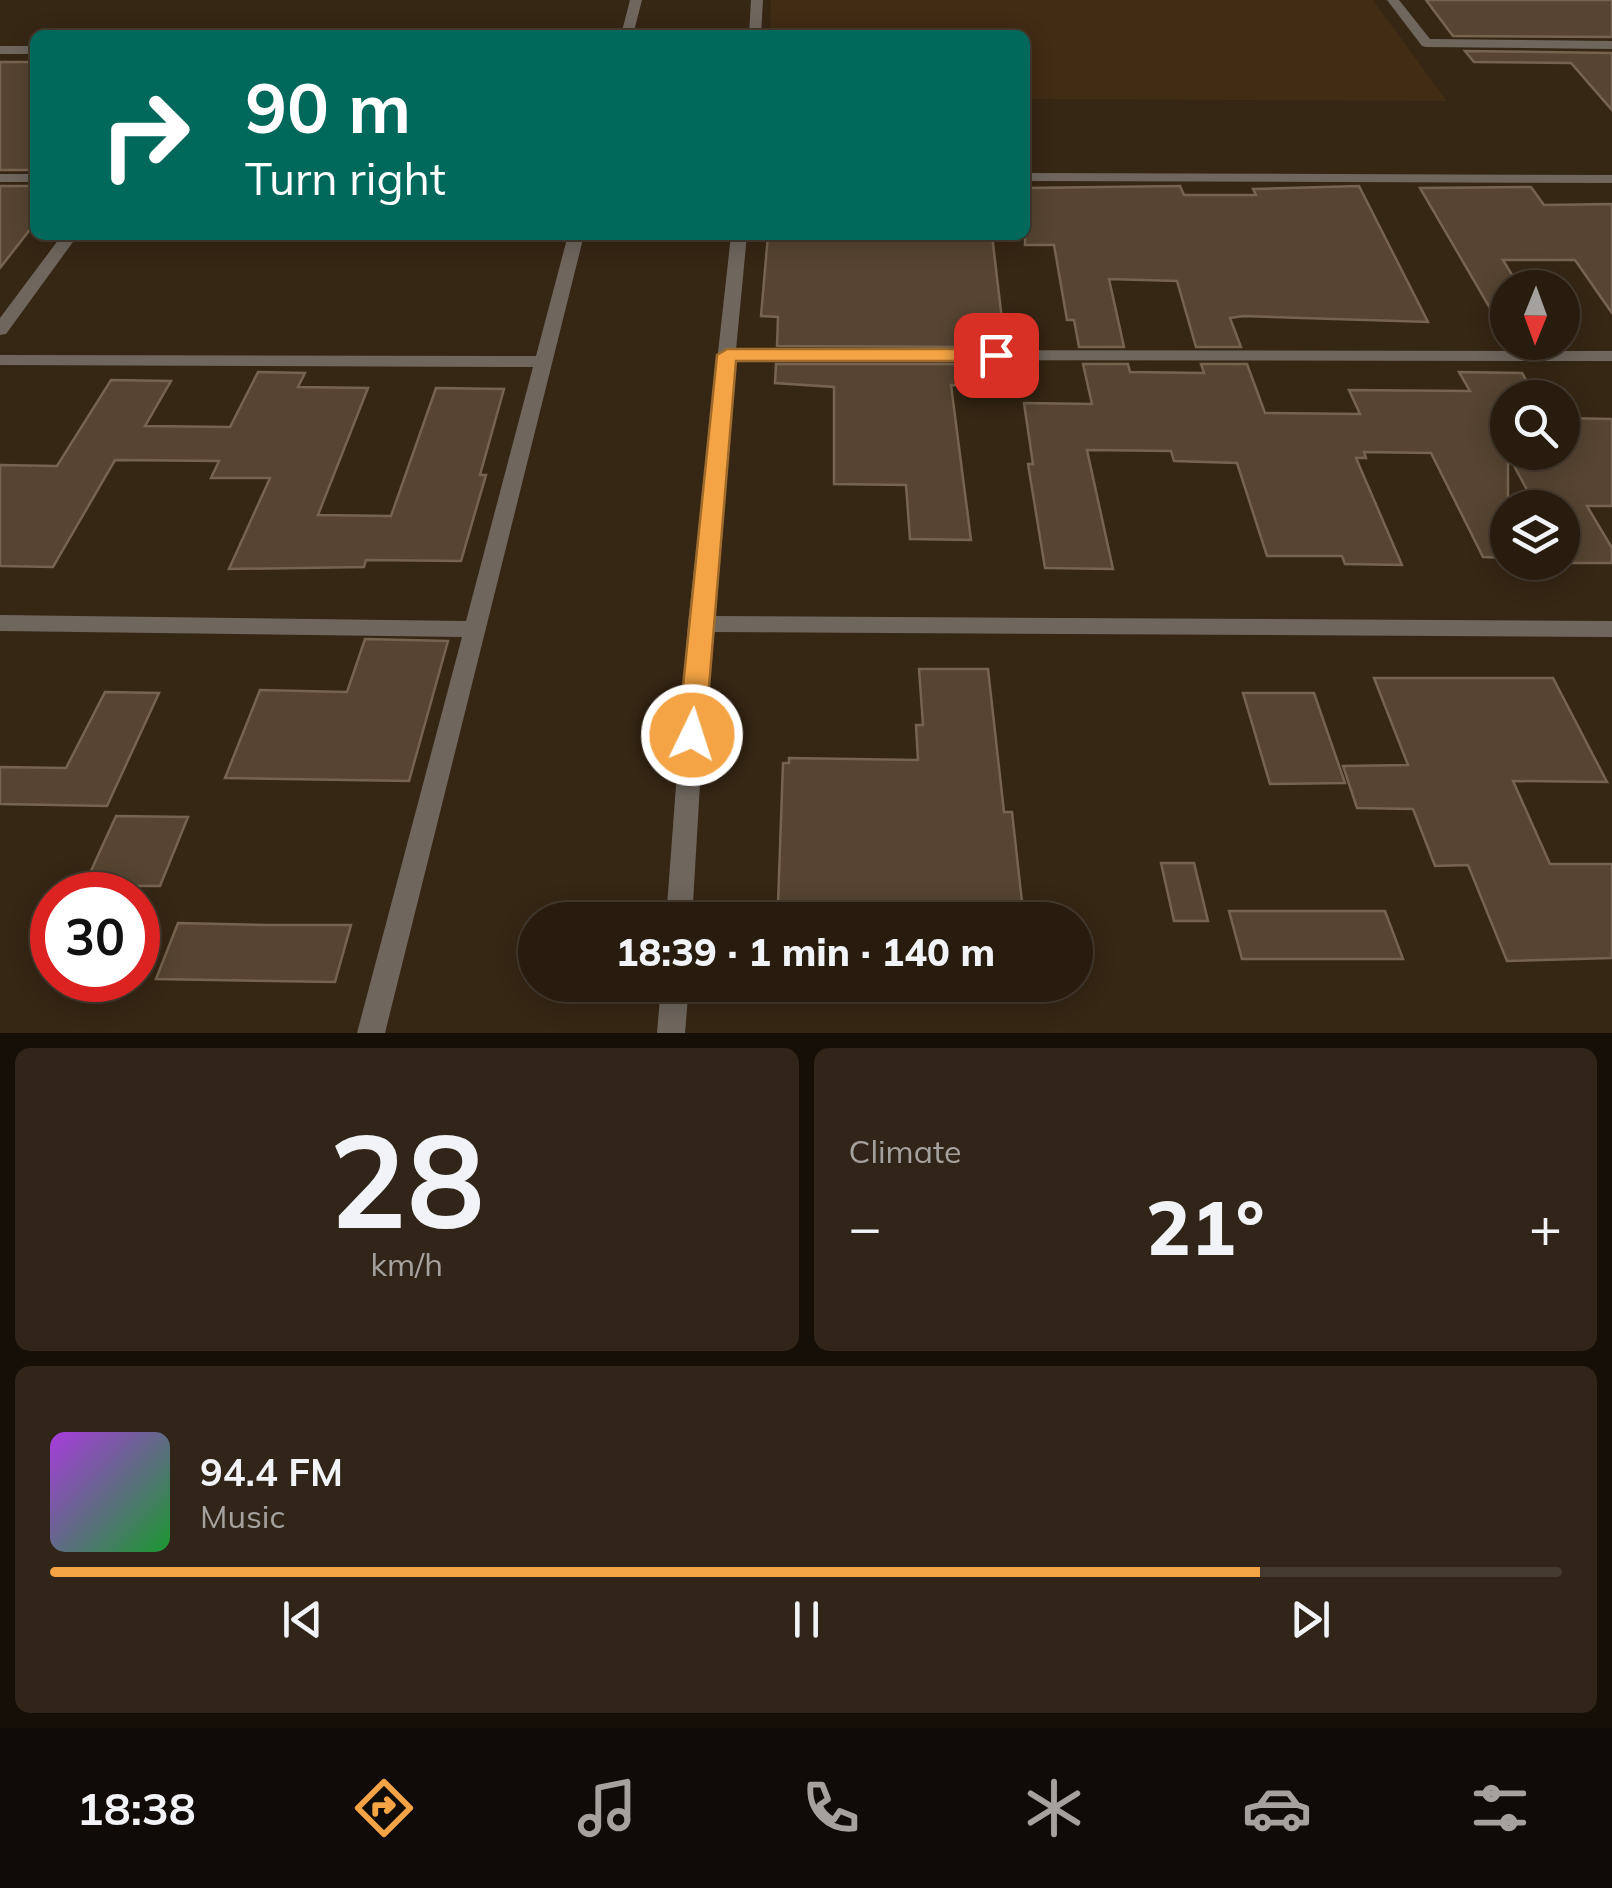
<!DOCTYPE html>
<meta charset="utf-8">
<style>
:root{--surface:#281c0f;--page:#302518;--text:#f1f3f6;--muted:#a5a19e;--line:#443a2f;--accent:#f4a444}
body{margin:0;font-family:Mulish,sans-serif;background:var(--page);color:var(--text);height:100vh;display:flex;flex-direction:column;font-size:38px;white-space:nowrap}
*{box-sizing:border-box;margin:0}
p{font-size:32px;color:var(--muted)}
.icon{flex:none;width:55px;height:55px;fill:none;stroke:currentColor;stroke-width:2;stroke-linecap:round;stroke-linejoin:round}
.map{position:relative;height:1033px;overflow:hidden}
.drawer{display:flex;flex-direction:column;gap:15px;padding:15px;background:#160f08;flex:1}
.drawer>*{flex:none}
.banner{position:absolute;left:30px;top:30px;width:1000px;height:210px;border-radius:15px;box-shadow:0 5px 25px #0003,0 0 0 2px var(--line);background:#00695c;color:#fff;overflow:hidden}
.needle{width:65px;rotate:181deg}
.controls{position:absolute;left:1490px;top:270px;display:grid;gap:20px}
.controls a{display:grid;place-items:center;width:90px;height:90px;border-radius:50%;background:var(--surface);box-shadow:0 5px 25px #0003,0 0 0 2px var(--line);font-size:50px}
.speed{position:absolute;left:30px;top:872px;display:flex;gap:20px;font-size:50px;font-weight:700;text-align:center}
.speed>*{display:grid;place-content:center;width:130px;height:130px;border-radius:50%;background:var(--surface);box-shadow:0 5px 25px #0003,0 0 0 2px var(--line);line-height:1}
.speed .limit{border:15px solid #d22;background:#fff;color:#111}
.pin{position:absolute;display:grid;place-items:center;width:85px;height:85px;color:#fff;margin:-42px;border-radius:20px;box-shadow:0 5px 15px #0006}
.me{position:absolute;width:110px;margin:-55px;rotate:4deg;stroke-linejoin:round;filter:drop-shadow(0 0 8px #0008)}
.turn{display:flex;align-items:center;gap:35px;height:210px;padding:0 50px;font-size:45px}
.turn .icon{width:130px;height:130px;stroke-width:2.5}
.turn b{display:block;font-size:70px;line-height:85px}
.big{font-size:75px;font-weight:800;line-height:1.1}
.drawer .widget{flex:1;display:flex;flex-direction:column;justify-content:center;gap:15px;min-width:0;padding:0 35px;border-radius:15px;background:var(--page)}
.drawer .dial{align-items:center;gap:0}
.dial b{font-size:130px;line-height:1}
.song{display:flex;align-items:center;gap:30px}
.cover{width:120px;height:120px;border-radius:15px;background:linear-gradient(135deg,hsl(280 70% 55%),hsl(130 70% 35%))}
.played{height:10px;border-radius:5px;background:linear-gradient(90deg,var(--accent) 80%,var(--line) 80%)}
.keys{display:flex;justify-content:space-around;direction:ltr}
.heat{display:flex;justify-content:space-between;align-items:center;font-size:55px;direction:ltr}
.drawer .tiles{flex:1;display:grid;gap:15px;grid-template-columns:1fr 1fr}
.widget:last-child{grid-column:span 2}
.trip{position:absolute;left:518px;top:902px;width:575px;height:100px;border-radius:50px;background:var(--surface);box-shadow:0 5px 25px #0003,0 0 0 2px var(--line);font-weight:800;line-height:100px;text-align:center}
.dock{display:flex;height:160px;justify-content:space-around;align-items:center;background:#100b06;color:var(--muted)}
.dock .icon{width:70px;height:70px}
.dock .active{color:var(--accent)}
.dock b{font-size:45px;color:var(--text)}
.map>svg:first-child{display:block}
.built{fill:#412c14}
.building{fill:#574432;stroke:#776450;stroke-width:2.5}
.lines{fill:none;stroke-linecap:round;stroke-linejoin:round}
.street{fill:#6f675e;fill-rule:evenodd}
.route{fill:#f4a444;stroke:#9f6b2c;stroke-width:2.5}
</style>
<div class="map">
<svg width="1612" height="1033" viewBox="0 0 1612 1033">
<rect width="100%" height="100%" fill="#362614"/>
<!-- built -->
<polygon class="built" points="771,0 1373,0 1447,101 1025,99 1025,35 770,35"/>
<!-- building -->
<g class="building">
<polygon points="1426,0 1612,0 1612,37 1453,36"/>
<polygon points="1465,51 1612,53 1612,110 1571,63 1474,62"/>
<rect x="0" y="62" width="35" height="108"/>
<polygon points="0,186 35,186 35,223 0,268"/>
<polygon points="1180,186 1184,195 1256,195 1253,189 1359,186 1428,322 1243,316 1230,318 1241,347 1196,347 1177,281 1109,279 1124,347 1079,347 1074,320 1067,320 1054,245 1025,245 1025,188"/>
<polygon points="1531,187 1544,205 1612,204 1612,313 1575,260 1503,260 1520,288 1508,288 1508,339 1420,188"/>
<polygon points="768,235 992,235 1002,320 989,320 992,347 777,346 778,317 761,316"/>
<polygon points="776,364 995,364 998,386 951,385 971,540 910,539 906,485 834,484 834,387 775,383"/>
<polygon points="1083,364 1128,364 1130,372 1204,373 1201,364 1247,364 1265,413 1360,414 1349,390 1470,391 1459,372 1522,373 1537,398 1508,398 1508,452 1562,452 1562,418 1612,419 1612,506 1587,506 1612,548 1612,563 1567,563 1562,554 1562,508 1537,508 1508,455 1508,558 1483,557 1431,453 1364,452 1366,458 1356,458 1402,565 1345,564 1342,556 1267,556 1237,463 1174,461 1171,451 1087,450 1113,569 1045,568 1028,464 1033,464 1024,403 1092,404"/>
<polygon points="258,372 305,373 298,387 368,388 318,515 391,516 436,388 504,389 480,475 486,475 461,561 366,560 364,567 229,569 270,478 211,478 219,461 115,460 53,567 0,566 0,465 57,466 111,380 171,381 145,426 230,427"/>
<polygon points="365,639 448,641 409,781 225,778 260,690 347,692"/>
<polygon points="919,669 988,669 1004,812 1012,812 1024,920 818,920 818,905 778,904 783,763 789,763 789,758 918,760 916,725 923,725"/>
<polygon points="1374,678 1553,678 1607,782 1513,781 1550,864 1612,864 1612,958 1507,961 1468,865 1435,866 1413,809 1357,808 1343,766 1408,765"/>
<polygon points="105,692 159,693 107,806 0,804 0,767 66,768"/>
<polygon points="1243,693 1314,693 1345,783 1270,784"/>
<polygon points="116,816 188,817 160,886 122,886 118,895 80,895"/>
<polygon points="1161,863 1194,863 1208,921 1174,921"/>
<polygon points="1229,911 1385,911 1403,959 1242,959"/>
<polygon points="178,923 266,925 351,925 335,982 156,979"/>
</g>
<g class="lines">
<!-- street -->
<g class="street">
<polygon points="630,0 642,0 633,35 621,35"/>
<polygon points="751,0 763,0 761,35 749,35"/>
<polygon points="1387,0 1399,0 1430,39 1612,41 1612,49 1426,47 1422,46"/>
<rect x="0" y="46" width="35" height="8"/>
<polygon points="1025,173 1612,175 1612,183 1025,181"/>
<rect x="0" y="174" width="35" height="8"/>
<polygon points="62,235 78,235 6,334 0,335 0,318"/>
<polygon points="568,235 584,235 385,1033 357,1033 462,637 0,631 0,615 466,621 533,367 0,365 0,355 536,356"/>
<polygon points="731,235 747,235 736,350 1612,351 1612,361 735,360 711,616 1612,621 1612,637 709,632 692,920 666,920 688,624"/>
<polygon points="661,985 689,985 685,1033 657,1033"/>
</g>
</g>
<!-- route -->
<polygon class="route" points="727,349 996,349 1006,355 996,361 736,361 705,735 701,743 692,746 682,743 678,735 717,355"/>
</svg>
<div class="controls">
<a><svg class="needle" viewBox="-14 -14 28 28"><path d="M0-13l5 13h-10z" fill="#e53935"/><path d="M0 13l5-13h-10z" fill="#a5a19e"/></svg></a>
<a><svg class="icon" aria-label="search" viewBox="0 0 24 24"><circle cx="10" cy="10" r="6"/><path d="M15 15l6 6"/></svg></a>
<a><svg class="icon" aria-label="layers" viewBox="0 0 24 24"><path d="M12 4l9 5-9 5-9-5zM3 14l9 5 9-5"/></svg></a>
</div>
<div class="speed"><div class="limit">30</div></div>
<div class="pin" style="left:996px;top:355px;background:#d93025"><svg class="icon" aria-label="arrive" viewBox="0 0 24 24"><path d="M6 21V4h12l-3 4 3 4H6"/></svg></div>
<svg class="me" style="left:692px;top:735px" viewBox="-20 -20 40 40"><circle r="17" fill="#f4a444" stroke="#fff" stroke-width="3"/><path d="M0-11L8 9 0 5-8 9z" fill="#fff"/></svg>
<div class="trip">18:39 · 1 min · 140 m</div>
<div class="banner">
<div class="turn"><svg class="icon" aria-label="right" viewBox="0 0 24 24"><path d="M7 20v-9h11M14 6l5 5-5 5"/></svg><div><b>90 m</b>Turn right</div></div>
</div>
</div>
<section class="drawer">
<div class="tiles">
<div class="widget dial"><b>28</b><p>km/h</p></div>
<div class="widget"><p>Climate</p>
<div class="heat"><a>−</a><b class="big">21°</b><a>+</a></div>
</div>
<div class="widget">
<div class="song"><i class="cover"></i><div><b>94.4 FM</b><p>Music</p></div></div>
<div class="played"></div>
<div class="keys"><svg class="icon" aria-label="previous" viewBox="0 0 24 24"><path d="M18 5L8 12l10 7zM5 5v14"/></svg><svg class="icon" aria-label="pause" viewBox="0 0 24 24"><path d="M8 5v14M16 5v14"/></svg><svg class="icon" aria-label="next" viewBox="0 0 24 24"><path d="M6 5l10 7-10 7zM19 5v14"/></svg></div>
</div>
</div>
</section>
<nav class="dock">
<b>18:38</b>
<svg class="icon active" aria-label="directions" viewBox="0 0 24 24"><path d="M12 3l9 9-9 9-9-9zM9 14v-3h6M13 9l2 2-2 2"/></svg>
<svg class="icon" aria-label="music" viewBox="0 0 24 24"><path d="M9 18V5l10-2v13"/><circle cx="6" cy="18" r="3"/><circle cx="16" cy="16" r="3"/></svg>
<svg class="icon" aria-label="phone" viewBox="0 0 24 24"><path d="M5 4h4l2 5-3 2q2 4 5 5l2-3 5 2v4C11 20 4 13 5 4z"/></svg>
<svg class="icon" aria-label="climate" viewBox="0 0 24 24"><path d="M12 3v18M4 7l16 10M4 17L20 7"/></svg>
<svg class="icon" aria-label="car" viewBox="0 0 24 24"><path d="M5 17H2v-5l4-1 3-4h7l3 4 3 1v5h-3M9 17h6M6 11h13"/><circle cx="7" cy="17" r="2"/><circle cx="17" cy="17" r="2"/></svg>
<svg class="icon" aria-label="filters" viewBox="0 0 24 24"><path d="M4 7h16M4 17h16"/><circle cx="9" cy="7" r="2"/><circle cx="15" cy="17" r="2"/></svg>
</nav>
